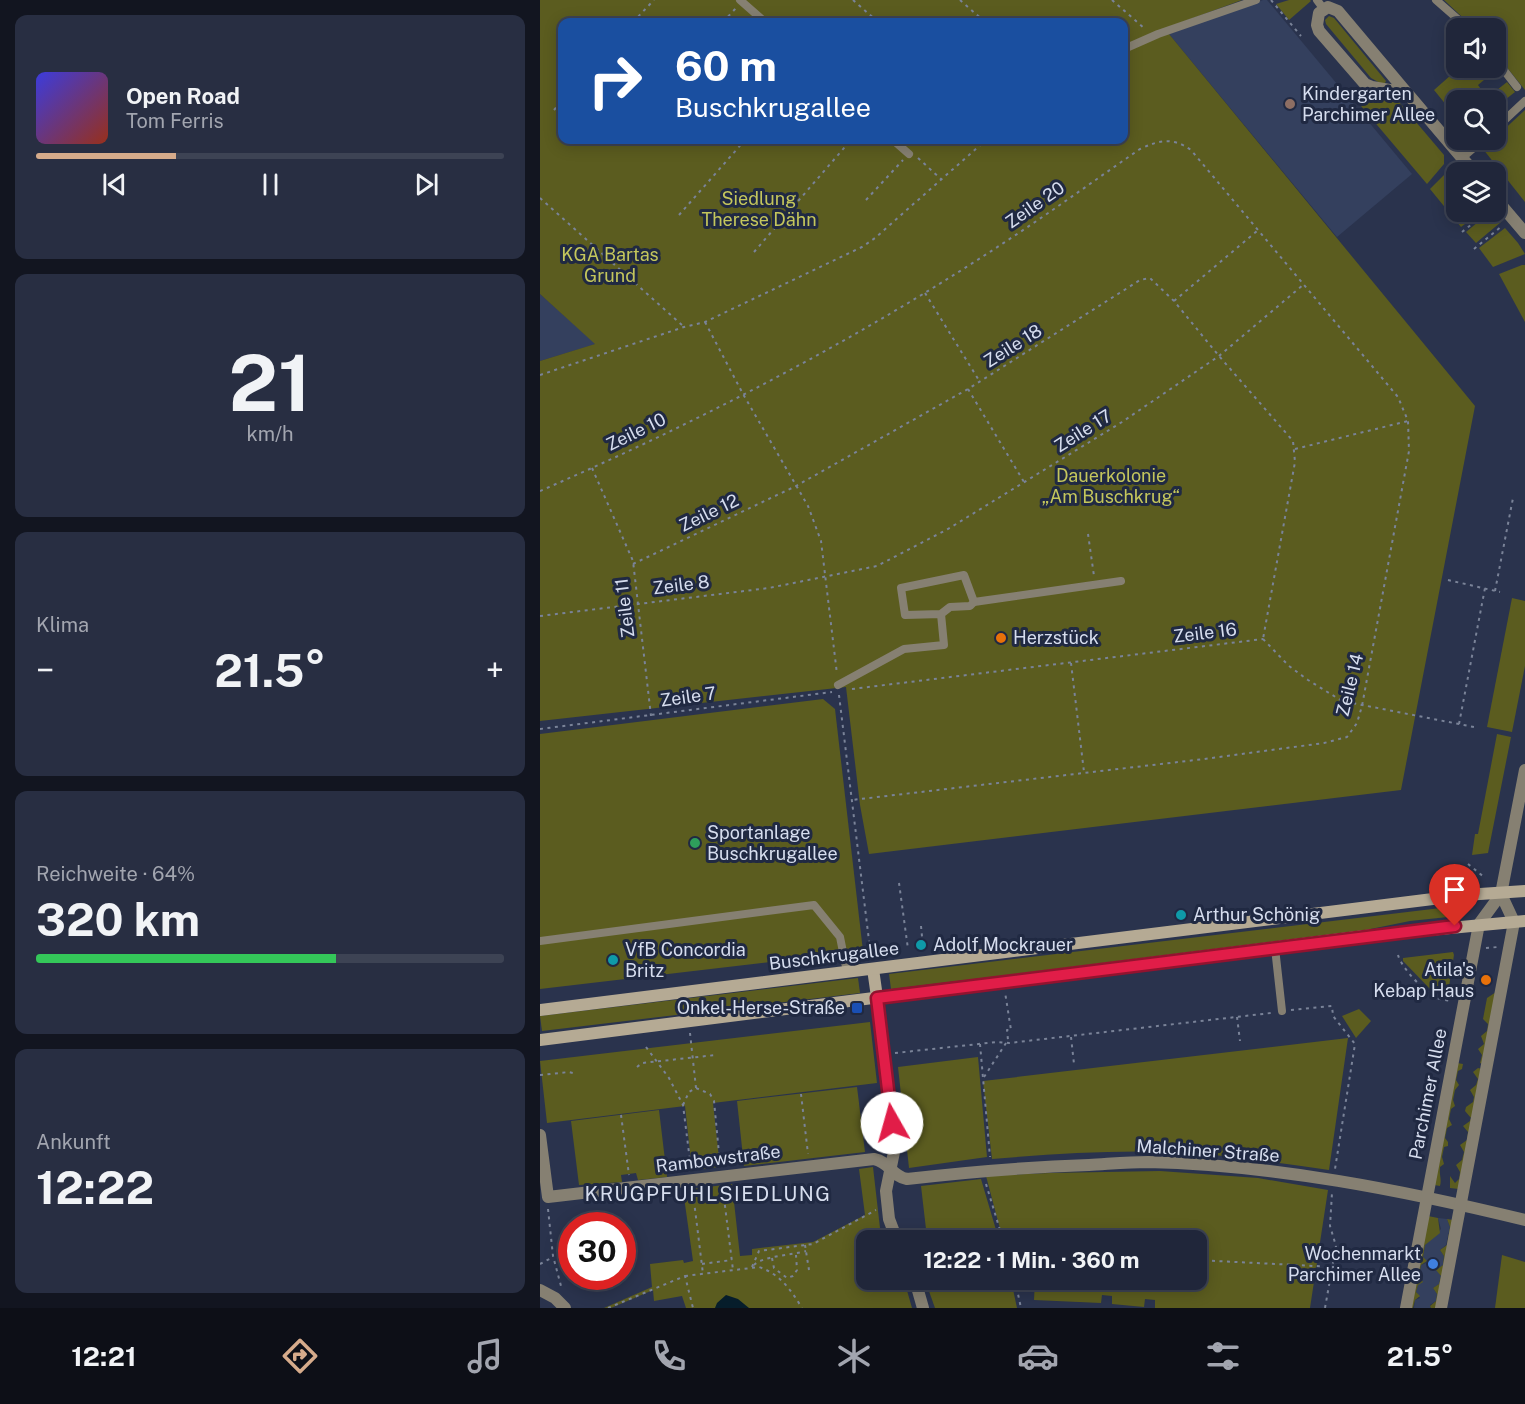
<!DOCTYPE html>
<html lang="de">
<meta charset="utf-8">
<style>
:root{--surface:#20263a;--page:#282e42;--text:#f1f3f6;--muted:#a2a5af;--line:#3d4354;--accent:#d6ab8b}
body{margin:0;font-family:"Public Sans",sans-serif;background:var(--page);color:var(--text);height:100vh;display:flex;flex-direction:column;font-size:22px;white-space:nowrap}
*{box-sizing:border-box;margin:0}
p{font-size:20px;color:var(--muted)}
.icon{flex:none;width:33px;height:33px;fill:none;stroke:currentColor;stroke-width:2;stroke-linecap:round;stroke-linejoin:round}
.map{position:relative;flex:1;overflow:hidden}
.sheet{display:flex;flex-direction:column;gap:15px;padding:15px;background:#121520;width:540px}
.sheet>*{flex:none}
.top-card{position:absolute;left:18px;top:18px;width:570px;height:126px;border-radius:12px;box-shadow:0 3px 15px #0003,0 0 0 2px var(--line);background:#1a4fa0;color:#fff;overflow:hidden}
.tools{position:absolute;left:906px;top:18px;display:grid;gap:12px}
.tools a{display:grid;place-items:center;width:60px;height:60px;border-radius:12px;background:var(--surface);box-shadow:0 3px 15px #0003,0 0 0 2px var(--line);font-size:30px}
.speed{position:absolute;left:18px;top:1212px;display:flex;gap:12px;font-size:30px;font-weight:700;text-align:center}
.speed>*{display:grid;place-content:center;width:78px;height:78px;border-radius:50%;background:var(--surface);box-shadow:0 3px 15px #0003,0 0 0 2px var(--line);line-height:1}
.speed .limit{border:9px solid #d22;background:#fff;color:#111}
.pin{position:absolute;display:grid;place-items:center;width:51px;height:51px;color:#fff;margin:-62px -26px;border-radius:50% 50% 50% 0;rotate:-45deg;box-shadow:0 0 6px #0007}
.pin .icon{rotate:45deg}
.me{position:absolute;width:66px;margin:-33px;rotate:353deg;stroke-linejoin:round;filter:drop-shadow(0 0 4px #0008)}
.turn{display:flex;align-items:center;gap:21px;height:126px;padding:0 18px;font-size:27px}
.turn .icon{width:78px;height:78px;stroke-width:2.5}
.turn b{display:block;font-size:42px;line-height:51px}
.big{font-size:45px;font-weight:700;line-height:1.1}
.sheet .widget{flex:1;display:flex;flex-direction:column;justify-content:center;gap:9px;min-width:0;padding:0 21px;border-radius:12px;background:var(--page)}
.sheet .dial{align-items:center;gap:0}
.dial b{font-size:78px;line-height:1}
.song{display:flex;align-items:center;gap:18px}
.cover{width:72px;height:72px;border-radius:9px;background:linear-gradient(135deg,hsl(240 70% 55%),hsl(10 70% 35%))}
.played{height:6px;border-radius:3px;background:linear-gradient(90deg,var(--accent) 30%,var(--line) 30%)}
.keys{display:flex;justify-content:space-around;direction:ltr}
.heat{display:flex;justify-content:space-between;align-items:center;font-size:33px;direction:ltr}
.charge{height:9px;border-radius:4px;background:linear-gradient(90deg,#34c759 64%,var(--line) 0)}
.trip{position:absolute;left:316px;top:1230px;width:351px;height:60px;border-radius:12px;background:var(--surface);box-shadow:0 3px 15px #0003,0 0 0 2px var(--line);font-weight:700;line-height:60px;text-align:center}
.tab-bar{display:flex;height:96px;justify-content:space-around;align-items:center;background:#0d0f17;color:var(--muted)}
.tab-bar .icon{width:42px;height:42px}
.tab-bar .on{color:var(--accent)}
.tab-bar b{font-size:27px;color:var(--text)}
main{display:flex;flex:1;min-height:0}
.map>svg:first-child{display:block}
.built{fill:#34405e}
.green{fill:#5b5c1f;fill-rule:evenodd}
.water{fill:#061d2b}
.lines{fill:none;stroke-linecap:round;stroke-linejoin:round}
.path{stroke:#7a8398;stroke-width:2;stroke-dasharray:3 4.5;stroke-linecap:butt}
.service{stroke:#868072;stroke-width:8}
.minor{stroke:#868072;stroke-width:12}
.tertiary{stroke:#868072;stroke-width:12}
.secondary{stroke:#b5aa94;stroke-width:12}
.route-casing{stroke:#92132f;stroke-width:15}
.route{stroke:#e11d48;stroke-width:10}
.education-dot{fill:#8d6e63;stroke:#202942;stroke-width:2}
.food-dot{fill:#e8710a;stroke:#202942;stroke-width:2}
.leisure-dot{fill:#2e9e5b;stroke:#202942;stroke-width:2}
.culture-dot{fill:#0f9aa8;stroke:#202942;stroke-width:2}
.transit-dot{fill:#1a4fb4;stroke:#202942;stroke-width:2}
.shop-dot{fill:#3f7fe0;stroke:#202942;stroke-width:2}
.labels{text-anchor:middle;stroke-width:6;stroke-linejoin:round;paint-order:stroke}
.poi-label{font-size:18px;fill:#d6ddee;stroke:#202942;text-anchor:start}
.park-label{font-size:18px;fill:#c4c65c;stroke:#202942}
.street-label{font-size:18px;fill:#d6ddee;stroke:#202942}
.neighbourhood-label{font-size:20px;letter-spacing:1.5px;fill:#d6ddee;stroke:#202942}
</style>
<main>
<section class="sheet">
<div class="widget">
<div class="song"><i class="cover"></i><div><b>Open Road</b><p>Tom Ferris</p></div></div>
<div class="played"></div>
<div class="keys"><svg class="icon" aria-label="previous" viewBox="0 0 24 24"><path d="M18 5L8 12l10 7zM5 5v14"/></svg><svg class="icon" aria-label="pause" viewBox="0 0 24 24"><path d="M8 5v14M16 5v14"/></svg><svg class="icon" aria-label="next" viewBox="0 0 24 24"><path d="M6 5l10 7-10 7zM19 5v14"/></svg></div>
</div>
<div class="widget dial"><b>21</b><p>km/h</p></div>
<div class="widget"><p>Klima</p>
<div class="heat"><a>−</a><b class="big">21.5°</b><a>+</a></div>
</div>
<div class="widget"><p>Reichweite · 64%</p><b class="big">320 km</b><div class="charge"></div></div>
<div class="widget"><p>Ankunft</p><b class="big">12:22</b></div>
</section>
<div class="map">
<svg width="985" height="1308" viewBox="0 0 985 1308">
<rect width="100%" height="100%" fill="#2a334d"/>
<!-- built -->
<g class="built">
<polygon points="723,0 727,0 872,174 797,237 629,34"/>
<polygon points="0,294 56,344 0,361"/>
<polygon points="898,1218 907,1219 910,1227 906,1245 900,1250 904,1256 903,1265 897,1270 901,1276 899,1284 893,1288 897,1294 896,1301 890,1305 891,1308 874,1308 875,1300 880,1298 876,1292 878,1285 883,1280 879,1276 881,1265 886,1263 883,1257 885,1245 901,1229"/>
</g>
<!-- green -->
<g class="green">
<path d="M0,0H702L626,28L629,34L935,406L861,790L329,854L320,805L306,687L0,721V361L55,344L0,294ZM22,22H584V140H22Z"/>
<polygon points="749,0 770,0 771,1 749,20 736,4"/>
<polygon points="904,0 985,0 985,90 961,60 968,54 961,44 956,46 956,28 934,28"/>
<polygon points="789,16 794,18 846,81 845,83 840,83 831,78 786,24 785,20"/>
<polygon points="956,67 957,69 938,85 947,98 967,82 975,92 956,107 956,100 916,100 916,117 894,90 919,68"/>
<polygon points="829,99 859,102 904,155 904,164 887,184 821,106"/>
<polygon points="985,110 985,202 943,149"/>
<polygon points="913,166 919,172 916,172 916,212 941,212 921,227 890,189"/>
<polygon points="950,212 952,212 961,222 936,243 926,232"/>
<polygon points="965,228 978,243 985,254 953,267 939,248"/>
<polygon points="982,265 985,265 985,322 959,274"/>
<polygon points="972,598 985,601 985,666 972,732 947,727"/>
<polygon points="283,699 295,709 323,951 0,989 0,734"/>
<polygon points="957,734 971,737 948,853 932,855 935,834 938,834"/>
<polygon points="909,907 908,917 870,921 801,935 351,989 349,974"/>
<polygon points="913,952 914,955 908,993 892,991 863,961 863,958"/>
<polygon points="318,978 320,993 2,1031 0,1016"/>
<polygon points="956,992 943,1064 940,1063 942,1055 938,1049 944,1044 941,1036 947,1031 948,1024 943,1019 947,998"/>
<polygon points="819,1009 831,1021 816,1038 802,1016"/>
<polygon points="330,1022 337,1083 173,1103 180,1167 152,1170 145,1106 7,1123 0,1061"/>
<path d="M808,1038L789,1170C736,1163 683,1154 630,1152C571,1150 511,1154 452,1159L443,1081Z"/>
<polygon points="438,1057 447,1157 369,1168 358,1067"/>
<path d="M917,1063L923,1064L922,1069L918,1071L916,1080L919,1085L915,1090L913,1100L915,1106L911,1109L909,1119L912,1125L907,1128L905,1138L908,1142V1146L904,1147L902,1157L904,1164L900,1167C899,1175 902,1179 900,1186L894,1185Z"/>
<polygon points="938,1068 942,1069 919,1189 910,1188 910,1176 915,1183 919,1179 920,1172 916,1165 922,1160 924,1152 920,1145 927,1140 928,1132 923,1126 930,1121 931,1118 925,1111 926,1107 933,1102 934,1097 930,1090 936,1085 938,1079 933,1072"/>
<polygon points="317,1087 325,1152 204,1166 197,1101"/>
<polygon points="119,1110 127,1177 98,1180 96,1173 81,1175 82,1182 39,1185 31,1121"/>
<polygon points="333,1167 340,1228 346,1240 327,1240 327,1280 364,1280 372,1308 146,1308 142,1296 114,1301 113,1290 71,1308 64,1308 112,1287 110,1264 143,1260 144,1263 153,1261 143,1190 192,1184 200,1256 212,1255 212,1249 273,1242 325,1215 319,1169"/>
<polygon points="620,1171 718,1178 788,1190 770,1308 615,1308 615,1300 605,1299 604,1307 572,1304 572,1296 562,1295 561,1303 494,1300 495,1280 657,1280 657,1240 463,1240 446,1176 510,1173"/>
<polygon points="441,1179 459,1240 367,1240 364,1236 386,1229 381,1186"/>
<polygon points="888,1216 898,1218 900,1233 885,1245 883,1257 887,1261 881,1265 879,1276 883,1282 878,1285 876,1292 880,1296 875,1300 873,1308 871,1308"/>
<polygon points="907,1219 913,1220 897,1308 891,1308 890,1306 896,1301 897,1294 893,1288 899,1284 901,1276 896,1270 903,1265 904,1256 900,1250 907,1245 910,1227"/>
<polygon points="962,1255 985,1262 985,1308 955,1308"/>
<polygon points="385,1280 471,1280 477,1308 395,1308"/>
</g>
<!-- water -->
<polygon class="water" points="186,1295 198,1299 209,1308 175,1308 177,1303"/>
<g class="lines">
<!-- path -->
<g class="path">
<polyline points="313,0 338,22"/>
<polyline points="420,0 445,22"/>
<polyline points="572,0 604,28"/>
<polyline points="731,0 761,36"/>
<polyline points="93,22 114,0"/>
<polyline points="183,22 196,8"/>
<polyline points="14,110 22,101"/>
<polyline points="378,158 401,179"/>
<polyline points="0,198 143,326"/>
<polyline points="326,200 363,160"/>
<polyline points="139,215 205,140"/>
<polyline points="922,232 947,212"/>
<polyline points="934,249 962,226"/>
<polyline points="214,252 311,140"/>
<polyline points="385,293 440,382"/>
<polyline points="634,301 717,231"/>
<polyline points="165,322 203,394 268,506 281,541 297,674"/>
<polyline points="0,375 144,327 165,322 322,247 335,238 446,140"/>
<polyline points="428,389 484,482"/>
<polyline points="755,449 868,421"/>
<polyline points="52,468 93,561 111,716"/>
<path d="M0,491C161,421 318,339 465,242C511,212 555,180 600,149C619,140 633,137 651,150L858,397L868,421L869,451L822,706L817,723L807,737L784,743L664,759L312,800"/>
<polyline points="548,534 554,576"/>
<polyline points="93,564 256,486 428,389 600,280 610,278 634,301 679,356 753,441 755,462 723,639"/>
<polyline points="908,580 960,592"/>
<polyline points="955,591 973,498"/>
<polyline points="0,616 229,588 337,566 408,529 582,422 679,356 763,285"/>
<polyline points="723,639 749,666 768,680 802,701 934,727"/>
<polyline points="531,663 544,772"/>
<polyline points="312,689 723,639"/>
<polyline points="299,695 331,957"/>
<polyline points="919,724 945,588"/>
<polyline points="0,729 292,692"/>
<polyline points="928,864 944,877"/>
<polyline points="359,883 368,949"/>
<polyline points="381,926 383,947"/>
<polyline points="946,948 958,947"/>
<path d="M858,955C861,967 883,990 893,996C899,1000 906,1000 912,1001"/>
<polyline points="751,1010 792,1006 793,1016 815,1044 795,1169"/>
<polyline points="697,1017 700,1041"/>
<polyline points="150,1033 156,1088"/>
<polyline points="531,1037 534,1064"/>
<polyline points="440,1044 450,1157"/>
<polyline points="106,1047 129,1078 143,1105 151,1169"/>
<polyline points="355,1053 457,1042 469,1043 731,1013"/>
<polyline points="97,1067 102,1063 176,1055"/>
<polyline points="0,1075 29,1072 37,1074"/>
<polyline points="444,1077 468,1040 467,1030 471,1030 465,992"/>
<polyline points="261,1094 268,1154"/>
<polyline points="143,1105 149,1092 156,1088 170,1094 174,1101 180,1164"/>
<polyline points="81,1115 89,1175"/>
<polyline points="446,1184 463,1240"/>
<polyline points="183,1190 193,1270"/>
<polyline points="153,1193 163,1274"/>
<polyline points="8,1209 13,1256 21,1286"/>
<polyline points="265,1245 269,1270"/>
<polyline points="232,1258 234,1268 247,1278 253,1276 257,1270 256,1255"/>
<polyline points="657,1260 794,1267"/>
<polyline points="0,1264 13,1257"/>
<polyline points="162,1264 192,1260"/>
<path d="M214,1265C223,1256 252,1255 266,1251"/>
<polyline points="212,1267 219,1251 273,1244 336,1210"/>
<path d="M145,1276L219,1267C240,1274 251,1290 262,1308"/>
<polyline points="475,1280 481,1308"/>
<polyline points="68,1308 145,1276 153,1308"/>
<polyline points="785,1308 796,1246 790,1226 792,1193"/>
</g>
<!-- service -->
<g class="service">
<polyline points="200,0 225,22"/>
<polyline points="777,0 783,8"/>
<polyline points="896,0 928,28"/>
<polyline points="584,49 618,34 716,0"/>
<polyline points="956,60 977,87"/>
<polyline points="956,128 985,101"/>
<polyline points="353,140 369,154"/>
<polyline points="922,158 943,140"/>
<polyline points="434,602 581,581"/>
<polyline points="298,685 364,649 404,645 401,614 365,615 361,588 424,575 434,602 430,606 410,607 401,614"/>
<polyline points="0,941 274,905 300,937 307,972"/>
<polyline points="735,948 742,1011"/>
</g>
<!-- minor -->
<g class="minor">
<polygon points="788,7 798,11 867,93 832,87 825,84 779,31 777,25 779,13"/>
<polyline points="867,93 934,172"/>
<polyline points="956,199 985,233"/>
<polyline points="961,894 974,922"/>
<polyline points="939,924 961,894 985,770"/>
<polyline points="337,997 355,1147 346,1191 349,1219 357,1240"/>
<path d="M0,1135L8,1197L334,1159C350,1162 351,1176 367,1179C428,1172 488,1167 549,1165C568,1164 588,1162 608,1162C735,1165 862,1190 985,1220"/>
<polyline points="375,1280 383,1308"/>
<polyline points="0,1290 15,1298 25,1308"/>
</g>
<!-- tertiary -->
<g class="tertiary">
<polyline points="866,1308 939,924"/>
<polyline points="901,1308 974,922"/>
</g>
<!-- secondary -->
<g class="secondary">
<polyline points="333,969 337,997"/>
<polyline points="0,1010 925,895 985,891"/>
<polyline points="0,1040 825,936 985,921"/>
</g>
</g>
<g class="lines">
<defs>
<polyline id="route" points="352,1123 337,998 915,926"/>
</defs>
<!-- route casing -->
<use href="#route" class="route-casing"/>
<!-- route -->
<use href="#route" class="route"/>
</g>
<!-- markers -->
<circle class="education-dot" cx="750" cy="104" r="6"/>
<g class="food-dot">
<circle cx="461" cy="638" r="6"/>
<circle cx="946" cy="980" r="6"/>
</g>
<circle class="leisure-dot" cx="155" cy="843" r="6"/>
<g class="culture-dot">
<circle cx="641" cy="915" r="6"/>
<circle cx="381" cy="945" r="6"/>
<circle cx="73" cy="960" r="6"/>
</g>
<rect class="transit-dot" x="311" y="1002" width="12" height="12" rx="3"/>
<circle class="shop-dot" cx="893" cy="1264" r="6"/>
<g class="labels">
<!-- poi labels -->
<g class="poi-label">
<text x="762" y="100">Kindergarten<tspan x="762" dy="21">Parchimer Allee</tspan></text>
<text x="473" y="644">Herzstück</text>
<text x="167" y="839">Sportanlage<tspan x="167" dy="21">Buschkrugallee</tspan></text>
<text x="653" y="921">Arthur Schönig</text>
<text x="393" y="951">Adolf Mockrauer</text>
<text x="85" y="956">VfB Concordia<tspan x="85" dy="21">Britz</tspan></text>
<text x="934" y="976" text-anchor="end">Atila's<tspan x="934" dy="21">Kebap Haus</tspan></text>
<text x="305" y="1014" text-anchor="end">Onkel-Herse-Straße</text>
<text x="881" y="1260" text-anchor="end">Wochenmarkt<tspan x="881" dy="21">Parchimer Allee</tspan></text>
</g>
<!-- park labels -->
<g class="park-label">
<text x="219" y="205">Siedlung<tspan x="219" dy="21">Therese Dähn</tspan></text>
<text x="70" y="261">KGA Bartas<tspan x="70" dy="21">Grund</tspan></text>
<text x="571" y="482">Dauerkolonie<tspan x="571" dy="21">„Am Buschkrug“</tspan></text>
</g>
<!-- street labels -->
<g class="street-label">
<text transform="translate(495 205) rotate(-35)" y="6">Zeile 20</text>
<text transform="translate(473 346) rotate(-32)" y="6">Zeile 18</text>
<text transform="translate(543 431) rotate(-32)" y="6">Zeile 17</text>
<text transform="translate(96 432) rotate(-26)" y="6">Zeile 10</text>
<text transform="translate(169 513) rotate(-26)" y="6">Zeile 12</text>
<text transform="translate(141 585) rotate(-7)" y="6">Zeile 8</text>
<text transform="translate(85 608) rotate(-97)" y="6">Zeile 11</text>
<text transform="translate(665 633) rotate(-7)" y="6">Zeile 16</text>
<text transform="translate(810 685) rotate(-76)" y="6">Zeile 14</text>
<text transform="translate(148 697) rotate(-8)" y="6">Zeile 7</text>
<text transform="translate(294 956) rotate(-7)" y="6">Buschkrugallee</text>
<text transform="translate(888 1094) rotate(-79)" y="6">Parchimer Allee</text>
<text transform="translate(668 1151) rotate(4)" y="6">Malchiner Straße</text>
<text transform="translate(178 1159) rotate(-7)" y="6">Rambowstraße</text>
</g>
<!-- neighbourhood labels -->
<g class="neighbourhood-label">
<text x="168" y="1201">KRUGPFUHLSIEDLUNG</text>
</g>
</g>
</svg>
<div class="tools">
<a><svg class="icon" aria-label="sound" viewBox="0 0 24 24"><path d="M4 9h4l5-4v14l-5-4H4zM17 9q2 3 0 6"/></svg></a>
<a><svg class="icon" aria-label="search" viewBox="0 0 24 24"><circle cx="10" cy="10" r="6"/><path d="M15 15l6 6"/></svg></a>
<a><svg class="icon" aria-label="layers" viewBox="0 0 24 24"><path d="M12 4l9 5-9 5-9-5zM3 14l9 5 9-5"/></svg></a>
</div>
<div class="speed"><div class="limit">30</div></div>
<div class="pin" style="left:915px;top:926px;background:#d93025"><svg class="icon" aria-label="arrive" viewBox="0 0 24 24"><path d="M6 21V4h12l-3 4 3 4H6"/></svg></div>
<svg class="me" style="left:352px;top:1123px" viewBox="-20 -20 40 40"><circle r="19" fill="#fff"/><path d="M0-13L10 11 0 6-10 11z" fill="#e11d48"/></svg>
<div class="trip">12:22 · 1 Min. · 360 m</div>
<div class="top-card">
<div class="turn"><svg class="icon" aria-label="right" viewBox="0 0 24 24"><path d="M7 20v-9h11M14 6l5 5-5 5"/></svg><div><b>60 m</b>Buschkrugallee</div></div>
</div>
</div>
</main>
<nav class="tab-bar">
<b>12:21</b>
<svg class="icon on" aria-label="directions" viewBox="0 0 24 24"><path d="M12 3l9 9-9 9-9-9zM9 14v-3h6M13 9l2 2-2 2"/></svg>
<svg class="icon" aria-label="music" viewBox="0 0 24 24"><path d="M9 18V5l10-2v13"/><circle cx="6" cy="18" r="3"/><circle cx="16" cy="16" r="3"/></svg>
<svg class="icon" aria-label="phone" viewBox="0 0 24 24"><path d="M5 4h4l2 5-3 2q2 4 5 5l2-3 5 2v4C11 20 4 13 5 4z"/></svg>
<svg class="icon" aria-label="climate" viewBox="0 0 24 24"><path d="M12 3v18M4 7l16 10M4 17L20 7"/></svg>
<svg class="icon" aria-label="car" viewBox="0 0 24 24"><path d="M5 17H2v-5l4-1 3-4h7l3 4 3 1v5h-3M9 17h6M6 11h13"/><circle cx="7" cy="17" r="2"/><circle cx="17" cy="17" r="2"/></svg>
<svg class="icon" aria-label="filters" viewBox="0 0 24 24"><path d="M4 7h16M4 17h16"/><circle cx="9" cy="7" r="2"/><circle cx="15" cy="17" r="2"/></svg>
<b>21.5°</b>
</nav>
